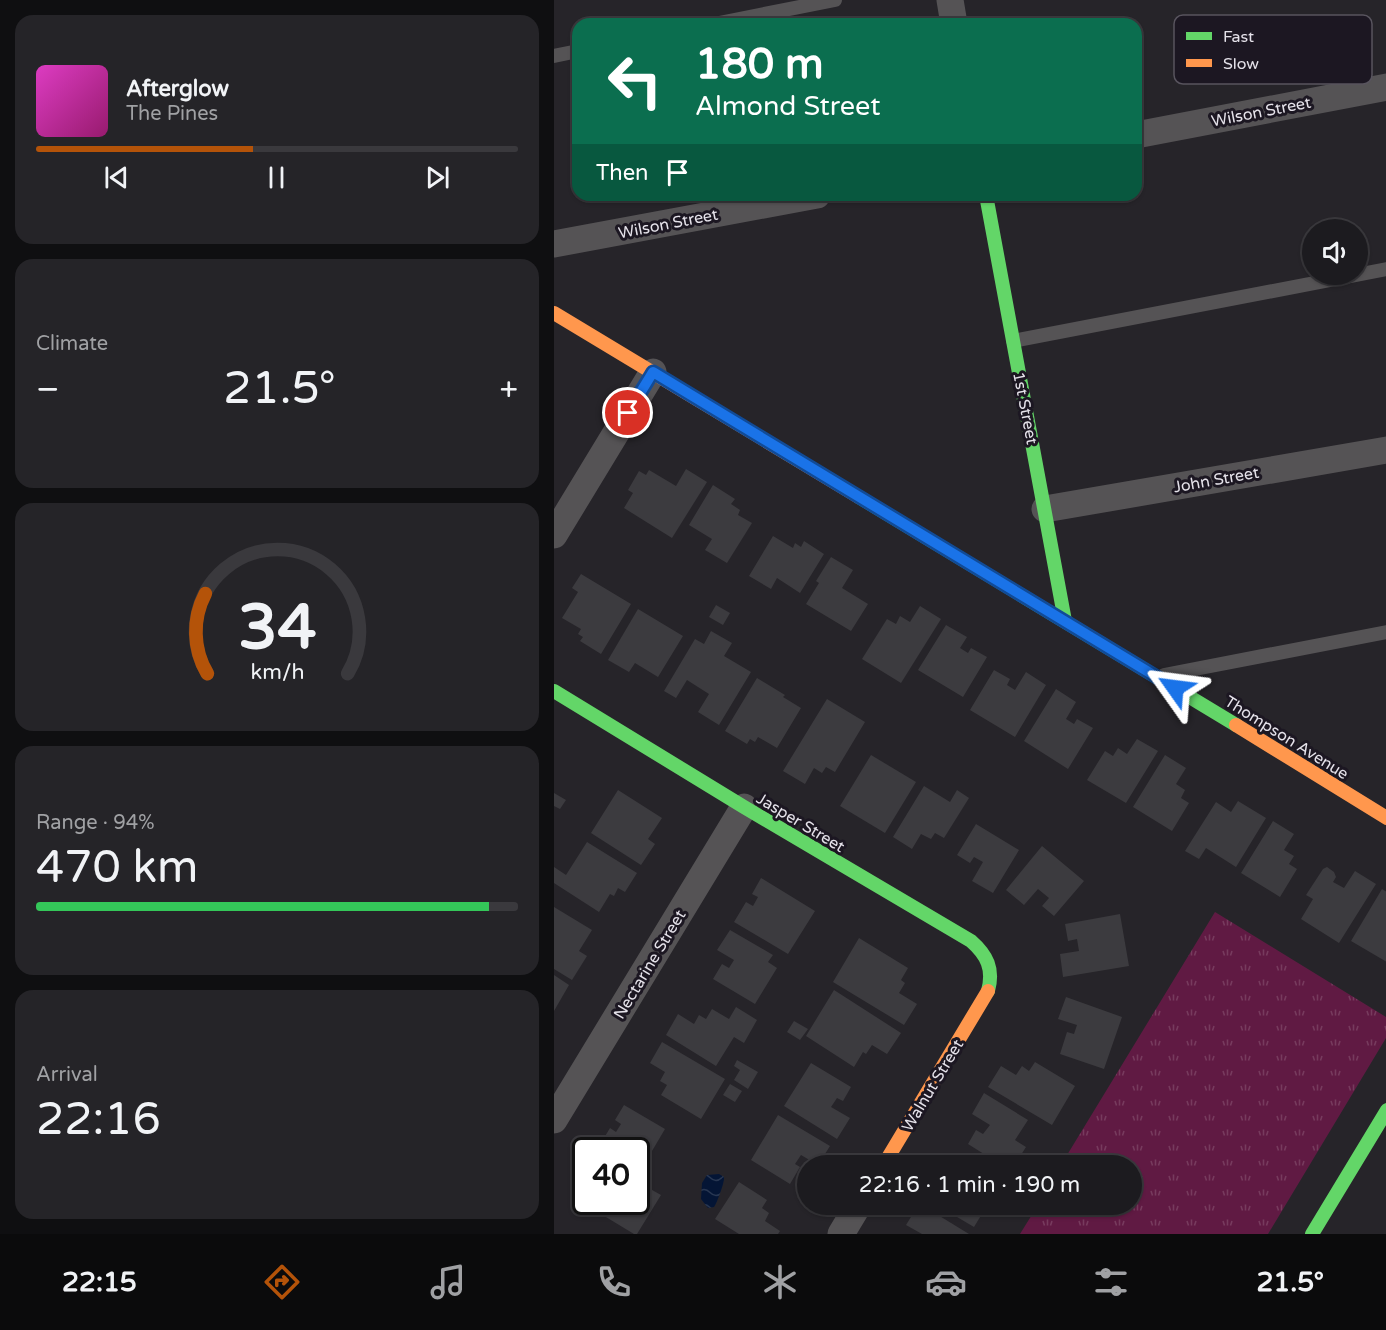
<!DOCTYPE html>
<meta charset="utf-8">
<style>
:root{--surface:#1c1b1f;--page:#252428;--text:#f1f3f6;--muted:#a0a1a4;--line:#3a393d;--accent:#b45309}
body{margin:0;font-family:"Varela Round",sans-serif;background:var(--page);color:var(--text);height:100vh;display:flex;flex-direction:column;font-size:22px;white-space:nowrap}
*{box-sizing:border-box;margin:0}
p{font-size:20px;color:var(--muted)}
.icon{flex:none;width:33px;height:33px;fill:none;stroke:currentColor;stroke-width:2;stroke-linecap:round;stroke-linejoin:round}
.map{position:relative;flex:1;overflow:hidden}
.sheet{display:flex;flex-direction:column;gap:15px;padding:15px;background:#0f0f11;width:554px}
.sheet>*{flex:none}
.hud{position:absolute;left:18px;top:18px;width:570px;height:183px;border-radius:18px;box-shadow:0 2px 4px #0004,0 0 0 2px var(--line);background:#0b6e4f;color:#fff;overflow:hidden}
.fabs{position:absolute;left:748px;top:219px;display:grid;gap:12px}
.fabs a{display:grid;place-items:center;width:66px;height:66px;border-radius:50%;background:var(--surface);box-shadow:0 2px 4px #0004,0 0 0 2px var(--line);font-size:30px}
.speed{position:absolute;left:18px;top:1137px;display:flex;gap:12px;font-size:30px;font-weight:700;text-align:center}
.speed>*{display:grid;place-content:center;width:78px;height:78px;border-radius:50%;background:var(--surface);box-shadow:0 2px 4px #0004,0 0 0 2px var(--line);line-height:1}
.speed .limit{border:3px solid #111;border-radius:9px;background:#fff;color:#111}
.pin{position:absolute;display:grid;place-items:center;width:51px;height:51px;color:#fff;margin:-26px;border:3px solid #fff;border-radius:50%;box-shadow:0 2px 6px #0007}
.me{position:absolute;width:66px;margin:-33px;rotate:301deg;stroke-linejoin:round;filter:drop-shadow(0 0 4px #0008)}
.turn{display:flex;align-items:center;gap:21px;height:126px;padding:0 24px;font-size:27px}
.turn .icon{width:78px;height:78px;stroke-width:2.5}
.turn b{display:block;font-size:42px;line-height:51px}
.then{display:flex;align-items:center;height:57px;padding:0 24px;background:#0003;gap:12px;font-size:22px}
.big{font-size:45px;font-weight:600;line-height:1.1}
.sheet .widget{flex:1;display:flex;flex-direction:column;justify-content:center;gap:9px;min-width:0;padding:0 21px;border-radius:18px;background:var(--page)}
.sheet .dial{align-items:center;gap:0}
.dial svg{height:156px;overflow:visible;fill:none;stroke:var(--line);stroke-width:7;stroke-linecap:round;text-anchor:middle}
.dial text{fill:var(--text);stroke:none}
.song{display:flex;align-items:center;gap:18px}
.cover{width:72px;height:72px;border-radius:9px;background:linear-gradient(135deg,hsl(310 70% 55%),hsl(320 70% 35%))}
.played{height:6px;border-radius:3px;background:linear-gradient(90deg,var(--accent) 45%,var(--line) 45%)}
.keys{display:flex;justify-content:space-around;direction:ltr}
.heat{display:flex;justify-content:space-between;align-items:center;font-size:33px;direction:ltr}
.charge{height:9px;border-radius:4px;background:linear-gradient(90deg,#34c759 94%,var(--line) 0)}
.trip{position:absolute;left:243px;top:1155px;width:345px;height:60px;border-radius:30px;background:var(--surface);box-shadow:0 2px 4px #0004,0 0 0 2px var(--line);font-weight:600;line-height:60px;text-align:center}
.tabs{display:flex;height:96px;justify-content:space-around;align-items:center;background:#0b0b0c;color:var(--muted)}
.tabs .icon{width:42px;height:42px}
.tabs .on{color:var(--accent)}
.tabs b{font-size:27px;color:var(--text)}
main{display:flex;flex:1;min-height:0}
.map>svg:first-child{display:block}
.park{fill:url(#park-tufts)}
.water{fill:url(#water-waves)}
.building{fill:#3c3b3f}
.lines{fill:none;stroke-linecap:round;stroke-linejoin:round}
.lane{stroke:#555355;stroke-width:14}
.street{stroke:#555355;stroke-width:27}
.fast{stroke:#63d668;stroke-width:14}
.slow{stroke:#ff974d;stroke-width:14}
.route-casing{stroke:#114b97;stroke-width:15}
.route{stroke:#1a73e8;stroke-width:10}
.labels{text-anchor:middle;stroke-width:6;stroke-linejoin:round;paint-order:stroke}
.street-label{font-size:16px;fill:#e5e2ea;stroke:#1c1722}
.key{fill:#1c1722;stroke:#58545e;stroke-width:1.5}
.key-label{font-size:16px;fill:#e5e2ea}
</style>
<main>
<section class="sheet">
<div class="widget">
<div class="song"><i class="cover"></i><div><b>Afterglow</b><p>The Pines</p></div></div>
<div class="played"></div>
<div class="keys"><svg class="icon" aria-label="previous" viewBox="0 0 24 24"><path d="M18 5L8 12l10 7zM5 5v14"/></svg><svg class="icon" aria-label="pause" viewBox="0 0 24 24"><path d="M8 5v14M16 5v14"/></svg><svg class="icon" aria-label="next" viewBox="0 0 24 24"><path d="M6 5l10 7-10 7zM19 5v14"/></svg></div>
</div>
<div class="widget"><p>Climate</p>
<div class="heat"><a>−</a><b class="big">21.5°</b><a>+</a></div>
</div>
<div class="widget dial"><svg viewBox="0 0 100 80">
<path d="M14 69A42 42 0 1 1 86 69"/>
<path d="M14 69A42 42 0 0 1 13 28" stroke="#b45309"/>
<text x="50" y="56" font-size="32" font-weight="700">34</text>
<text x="50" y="72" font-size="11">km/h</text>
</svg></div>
<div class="widget"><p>Range · 94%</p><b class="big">470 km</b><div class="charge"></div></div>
<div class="widget"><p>Arrival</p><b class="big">22:16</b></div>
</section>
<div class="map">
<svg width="833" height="1234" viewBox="0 0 833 1234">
<defs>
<pattern id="park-tufts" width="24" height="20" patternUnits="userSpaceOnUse" patternTransform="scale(1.5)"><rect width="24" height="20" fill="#601a43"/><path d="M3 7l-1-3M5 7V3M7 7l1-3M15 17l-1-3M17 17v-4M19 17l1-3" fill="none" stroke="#773b5e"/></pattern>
<pattern id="water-waves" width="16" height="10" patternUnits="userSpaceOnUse" patternTransform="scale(1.5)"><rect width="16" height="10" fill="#041535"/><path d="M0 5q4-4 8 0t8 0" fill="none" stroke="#283752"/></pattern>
</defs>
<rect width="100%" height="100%" fill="#262429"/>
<!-- park -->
<polygon class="park" points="661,912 832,1017 832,1038 714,1234 466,1234 484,1205 578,1204 578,1166 507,1165"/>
<!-- water -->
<path class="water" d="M165,1174L170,1177C171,1181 163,1203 160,1207L154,1208L147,1199L148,1183L153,1175Z"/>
<!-- building -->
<g class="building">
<polygon points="132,469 153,482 118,538 70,508 79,493 74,490 85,471 92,475 95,470 122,486"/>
<polygon points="159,485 181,499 177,504 186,510 184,515 198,523 173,563 151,550 158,539 135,525"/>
<polygon points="219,536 239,548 241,543 247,547 250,541 270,554 246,593 223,578 217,589 195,576"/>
<polygon points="277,557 299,570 288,588 314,604 297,631 252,604 265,583 262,581"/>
<polygon points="27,574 77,604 47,654 26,641 29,637 24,634 27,629 8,618 24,592 18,588"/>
<polygon points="162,605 176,613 169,625 155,617"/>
<polygon points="366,606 387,619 347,683 308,659 333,619 342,624 346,616 356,622"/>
<polygon points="84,609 129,636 104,677 81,663 75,672 54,660"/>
<polygon points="392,625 413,637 406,648 414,653 417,648 433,657 409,697 364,670"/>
<polygon points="157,631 178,643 170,656 197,672 165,725 144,712 155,694 133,680 122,698 110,691 141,639 150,644"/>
<polygon points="440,670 456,679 453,685 461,690 472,672 492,685 461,737 416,710"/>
<polygon points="203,678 231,695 229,697 247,708 223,748 204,737 201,742 196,739 193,744 171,731"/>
<polygon points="502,689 522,702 512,719 520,724 523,719 539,728 514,769 470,741"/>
<polygon points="273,699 311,722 281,772 272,767 268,773 260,768 251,784 229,771"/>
<polygon points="583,739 604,751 572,803 533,780 551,751 559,756 564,748 573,754"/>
<polygon points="317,755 362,782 331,833 286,806"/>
<polygon points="611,755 632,768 622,784 631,790 627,798 635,803 618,831 579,807"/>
<polygon points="370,786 396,802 403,790 415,798 390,838 381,833 377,839 367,834 358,849 339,837"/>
<polygon points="64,790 108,818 94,839 101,844 87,865 37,833"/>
<polygon points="0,793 12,800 6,809 0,806"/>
<polygon points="684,801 712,818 682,867 652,848 645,859 631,851 662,802 677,812"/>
<polygon points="719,821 740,834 730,850 740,856 735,864 743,869 726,897 687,873"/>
<polygon points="422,824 465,850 439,893 418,881 429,862 420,857 416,863 403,855"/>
<polygon points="33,842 83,873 71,892 64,888 60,896 56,894 45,912 0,883 0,867 12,875"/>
<polygon points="488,846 530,881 500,916 488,906 495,898 484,889 470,905 452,890"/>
<polygon points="773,867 780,872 782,877 779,882 790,888 801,871 822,884 785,943 747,919 759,899 752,895 769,869"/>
<polygon points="207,878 261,911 234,954 180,922 192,902 199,906 204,897 198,894"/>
<polygon points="828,889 833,892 833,962 797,941"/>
<polygon points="0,907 38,930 25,951 33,956 18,980 0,969"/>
<polygon points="566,914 575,966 509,977 506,954 525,951 523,939 514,941 511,924"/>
<polygon points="176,930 219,955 214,962 223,968 201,1004 159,979 168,964 175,968 180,960 163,950"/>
<polygon points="305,938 354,968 347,980 351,983 345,993 363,1004 350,1025 279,982"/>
<polygon points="0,975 15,985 0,1011"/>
<polygon points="280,990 347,1033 333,1054 318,1045 312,1054 309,1052 300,1067 252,1036"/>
<polygon points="512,997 568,1017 550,1069 506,1054 513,1032 520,1034 523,1025 504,1019"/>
<polygon points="182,1007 203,1020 190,1043 180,1037 162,1066 112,1035 124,1014 140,1024 145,1015 152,1019 158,1009 175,1019"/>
<polygon points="240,1021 254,1029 246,1040 233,1032"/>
<polygon points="108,1042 171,1079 147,1119 107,1095 113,1085 106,1081 111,1072 96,1063"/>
<polygon points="183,1060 204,1072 194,1089 180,1080 186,1070 180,1066"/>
<polygon points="481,1062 521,1086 498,1125 434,1087 447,1066 462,1075 468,1066 475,1071"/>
<polygon points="257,1063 297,1087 289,1101 283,1098 277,1107 296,1118 283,1139 230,1106"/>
<polygon points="176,1084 188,1091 181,1102 169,1095"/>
<polygon points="430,1093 474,1120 461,1140 472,1147 460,1166 449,1166 414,1144 422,1130 429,1134 436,1125 418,1114"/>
<polygon points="70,1105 111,1129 85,1173 82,1172 82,1150 47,1150 44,1148 56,1128 62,1132 67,1124 61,1120"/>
<polygon points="224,1115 276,1146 264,1165 247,1155 241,1164 246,1167 236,1184 197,1160"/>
<polygon points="82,1181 107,1195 83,1234 80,1234 42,1211 48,1202 82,1202"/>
<polygon points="185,1182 213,1200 208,1208 215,1213 211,1221 226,1231 224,1234 185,1234 161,1219"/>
<polygon points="365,1204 366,1204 415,1234 368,1234 352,1225"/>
<polygon points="381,1204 434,1204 420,1227"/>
</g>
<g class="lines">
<!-- lane -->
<g class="lane">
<polyline points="160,24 281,0"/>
<polyline points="0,56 24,51"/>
<polyline points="459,341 833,269"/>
<polyline points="610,675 833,632"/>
</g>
<!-- street -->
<g class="street">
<polyline points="396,0 400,24"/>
<polyline points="582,135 833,87"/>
<polyline points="0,244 263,195"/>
<polyline points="491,509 833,450"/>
<polyline points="0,535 99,372"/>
<polyline points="0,1120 190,807"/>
<polyline points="287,1234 305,1204"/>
</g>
<!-- fast -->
<g class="fast">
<polyline points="432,195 511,621"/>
<polyline points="305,497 682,725"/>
<path d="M0,691L190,807L417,941C433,955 440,969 434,991"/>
<polyline points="758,1234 833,1110"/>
</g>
<!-- slow -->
<g class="slow">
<polyline points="0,313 305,497"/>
<polyline points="682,725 833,818"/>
<polyline points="329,1166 434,991"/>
</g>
</g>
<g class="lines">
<defs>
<polyline id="route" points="74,413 99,372 621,688"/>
</defs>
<!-- route casing -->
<use href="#route" class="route-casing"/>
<!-- route -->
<use href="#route" class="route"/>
</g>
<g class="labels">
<!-- street labels -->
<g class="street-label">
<text transform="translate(707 111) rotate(-11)" y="6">Wilson Street</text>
<text transform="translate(114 223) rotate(-11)" y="6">Wilson Street</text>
<text transform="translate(472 408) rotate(79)" y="6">1st Street</text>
<text transform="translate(662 479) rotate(-10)" y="6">John Street</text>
<text transform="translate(733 737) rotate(32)" y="6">Thompson Avenue</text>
<text transform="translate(247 822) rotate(31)" y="6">Jasper Street</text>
<text transform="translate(95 964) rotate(-59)" y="6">Nectarine Street</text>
<text transform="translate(378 1085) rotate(-59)" y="6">Walnut Street</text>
</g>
</g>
<!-- legend -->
<rect x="620" y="15" width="198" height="69" rx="9" class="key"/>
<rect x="632" y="32" width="26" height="8" fill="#63d668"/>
<rect x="632" y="59" width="26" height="8" fill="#ff974d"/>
<g class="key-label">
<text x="669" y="42">Fast</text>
<text x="669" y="69">Slow</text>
</g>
</svg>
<div class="fabs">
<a><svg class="icon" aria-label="sound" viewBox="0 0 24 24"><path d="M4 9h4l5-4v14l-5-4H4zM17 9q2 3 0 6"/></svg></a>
</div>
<div class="speed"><div class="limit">40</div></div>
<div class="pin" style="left:74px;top:413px;background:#d93025"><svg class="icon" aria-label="arrive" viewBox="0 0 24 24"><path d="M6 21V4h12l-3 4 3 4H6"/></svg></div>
<svg class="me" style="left:621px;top:688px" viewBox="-20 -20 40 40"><path d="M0-17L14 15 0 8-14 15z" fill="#1a73e8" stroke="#fff" stroke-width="4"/></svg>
<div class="trip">22:16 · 1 min · 190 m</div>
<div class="hud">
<div class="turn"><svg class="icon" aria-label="left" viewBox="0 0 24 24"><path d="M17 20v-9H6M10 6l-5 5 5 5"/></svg><div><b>180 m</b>Almond Street</div></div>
<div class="then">Then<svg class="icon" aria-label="arrive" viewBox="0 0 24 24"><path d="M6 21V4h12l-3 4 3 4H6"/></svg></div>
</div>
</div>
</main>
<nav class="tabs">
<b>22:15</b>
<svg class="icon on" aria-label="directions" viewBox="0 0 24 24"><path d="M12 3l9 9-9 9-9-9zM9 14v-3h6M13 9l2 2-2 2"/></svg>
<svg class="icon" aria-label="music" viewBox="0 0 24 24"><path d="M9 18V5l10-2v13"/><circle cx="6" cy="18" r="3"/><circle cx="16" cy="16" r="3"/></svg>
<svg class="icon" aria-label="phone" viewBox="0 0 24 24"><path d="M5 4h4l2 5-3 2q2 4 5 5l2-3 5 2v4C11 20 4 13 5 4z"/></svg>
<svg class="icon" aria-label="climate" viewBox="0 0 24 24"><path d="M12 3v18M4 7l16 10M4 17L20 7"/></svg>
<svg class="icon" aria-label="car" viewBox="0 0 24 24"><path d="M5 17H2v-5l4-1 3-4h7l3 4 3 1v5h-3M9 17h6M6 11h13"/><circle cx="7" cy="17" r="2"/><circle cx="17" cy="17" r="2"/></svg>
<svg class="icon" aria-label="filters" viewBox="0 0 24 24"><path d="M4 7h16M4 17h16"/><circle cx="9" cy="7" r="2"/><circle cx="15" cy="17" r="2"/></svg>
<b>21.5°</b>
</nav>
